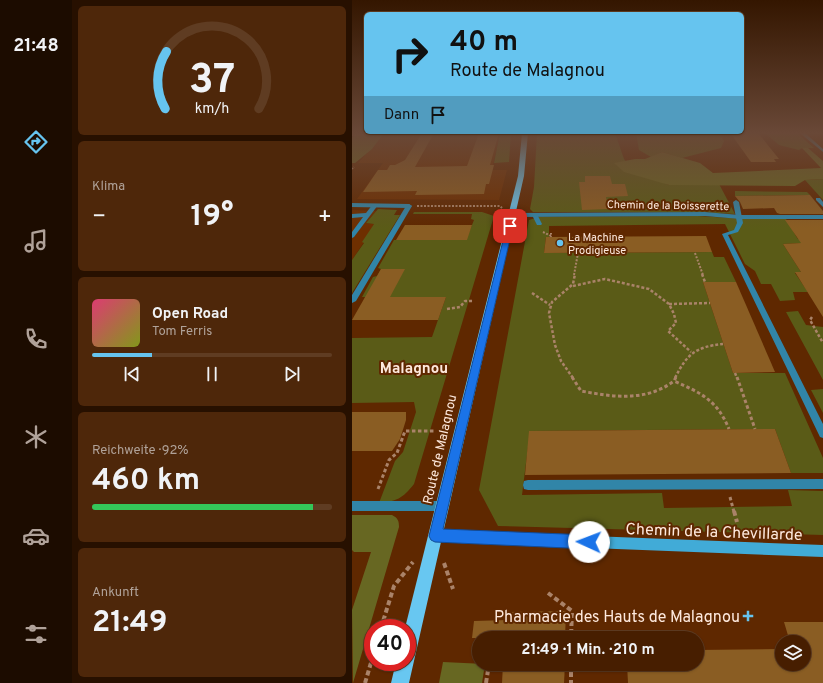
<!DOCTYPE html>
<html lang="de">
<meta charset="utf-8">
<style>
:root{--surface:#471e00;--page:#4e270a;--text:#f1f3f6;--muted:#b0a299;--line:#5f3c22;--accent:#66c4ef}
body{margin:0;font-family:Overpass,sans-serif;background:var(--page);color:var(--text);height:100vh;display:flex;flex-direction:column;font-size:15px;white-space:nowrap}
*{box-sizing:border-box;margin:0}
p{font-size:13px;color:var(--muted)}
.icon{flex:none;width:22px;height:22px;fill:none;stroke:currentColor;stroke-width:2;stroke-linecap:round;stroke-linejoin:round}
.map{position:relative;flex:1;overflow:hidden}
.drawer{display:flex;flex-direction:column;gap:6px;padding:6px;background:#271000;width:280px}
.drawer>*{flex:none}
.guide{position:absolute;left:12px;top:12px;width:380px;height:122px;border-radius:6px;box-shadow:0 1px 3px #0004,0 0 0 1px var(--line);background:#66c4ef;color:#111;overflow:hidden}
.tools{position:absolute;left:423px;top:635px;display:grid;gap:8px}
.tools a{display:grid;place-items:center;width:36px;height:36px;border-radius:50%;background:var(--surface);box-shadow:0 1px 3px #0004,0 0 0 1px var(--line);font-size:20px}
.speed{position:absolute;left:12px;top:619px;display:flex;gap:8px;font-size:20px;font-weight:700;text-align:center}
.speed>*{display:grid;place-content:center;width:52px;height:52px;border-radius:50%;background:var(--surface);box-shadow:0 1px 3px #0004,0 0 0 1px var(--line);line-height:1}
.speed .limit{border:6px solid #d22;background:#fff;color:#111}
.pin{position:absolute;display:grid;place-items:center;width:34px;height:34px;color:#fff;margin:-17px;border-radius:8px;box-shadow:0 2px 6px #0006}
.me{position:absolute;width:44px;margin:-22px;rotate:272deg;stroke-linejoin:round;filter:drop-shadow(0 0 3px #0008)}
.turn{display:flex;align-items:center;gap:14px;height:84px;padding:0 20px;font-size:18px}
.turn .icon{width:52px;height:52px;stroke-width:2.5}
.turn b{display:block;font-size:28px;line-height:34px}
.then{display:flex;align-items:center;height:38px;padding:0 20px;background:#0003;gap:8px;font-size:15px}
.big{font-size:30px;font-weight:700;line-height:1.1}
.drawer .tile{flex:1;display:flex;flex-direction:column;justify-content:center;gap:6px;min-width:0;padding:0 14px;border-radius:6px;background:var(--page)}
.drawer .dial{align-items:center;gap:0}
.dial svg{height:104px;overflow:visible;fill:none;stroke:var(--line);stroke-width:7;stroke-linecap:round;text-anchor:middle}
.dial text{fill:var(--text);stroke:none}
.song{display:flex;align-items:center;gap:12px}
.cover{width:48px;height:48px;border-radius:6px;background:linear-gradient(135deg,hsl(340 70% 55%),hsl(70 70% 35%))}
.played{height:4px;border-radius:2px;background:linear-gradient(90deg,var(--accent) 25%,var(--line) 25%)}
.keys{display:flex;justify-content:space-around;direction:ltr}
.heat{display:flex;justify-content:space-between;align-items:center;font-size:22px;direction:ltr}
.charge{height:6px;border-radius:3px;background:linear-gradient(90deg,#34c759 92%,var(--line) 0)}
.trip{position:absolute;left:120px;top:631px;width:232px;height:40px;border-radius:20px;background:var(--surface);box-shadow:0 1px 3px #0004,0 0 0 1px var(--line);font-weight:700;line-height:40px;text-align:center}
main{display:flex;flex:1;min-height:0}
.tabs{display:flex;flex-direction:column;width:72px;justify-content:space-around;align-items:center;background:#1c0c00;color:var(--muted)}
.tabs .icon{width:28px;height:28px}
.tabs .current{color:var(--accent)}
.tabs b{font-size:18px;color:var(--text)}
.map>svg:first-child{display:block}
.built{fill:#6e2f00}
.green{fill:#5a5b17}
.forest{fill:#676722}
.building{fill:#8a5d23}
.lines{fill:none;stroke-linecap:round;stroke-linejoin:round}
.path-far4{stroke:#aa8369;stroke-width:1.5;stroke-dasharray:1.5 1;stroke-linecap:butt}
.path-far3{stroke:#aa8369;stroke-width:2;stroke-dasharray:2 1.5;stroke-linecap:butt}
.path-far2{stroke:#aa8369;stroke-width:2.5;stroke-dasharray:3 2;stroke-linecap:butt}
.path-far1{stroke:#aa8369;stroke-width:3;stroke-dasharray:3.5 2.5;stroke-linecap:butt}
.path{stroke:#aa8369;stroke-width:4;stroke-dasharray:5 3;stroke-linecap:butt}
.lane{fill:#3185a8;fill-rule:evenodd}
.street{fill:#3185a8;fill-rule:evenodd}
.secondary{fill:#41abd7;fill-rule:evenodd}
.primary{fill:#68c7f1;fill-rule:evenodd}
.route{fill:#1a73e8;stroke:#114b97}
.poi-dot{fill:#66c4ef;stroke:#5f2800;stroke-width:1.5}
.labels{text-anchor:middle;stroke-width:4;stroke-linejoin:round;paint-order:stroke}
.far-street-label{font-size:11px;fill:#fee9dd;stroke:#5f2800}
.far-poi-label{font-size:11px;fill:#fee9dd;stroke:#5f2800;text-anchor:start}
.street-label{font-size:13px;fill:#fee9dd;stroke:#5f2800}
.quarter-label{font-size:15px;font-weight:bold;fill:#fee9dd;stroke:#5f2800}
.near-street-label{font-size:16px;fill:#fee9dd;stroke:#5f2800}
.near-poi-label{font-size:16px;fill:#fee9dd;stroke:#5f2800;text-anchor:end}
</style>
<main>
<nav class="tabs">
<b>21:48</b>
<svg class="icon current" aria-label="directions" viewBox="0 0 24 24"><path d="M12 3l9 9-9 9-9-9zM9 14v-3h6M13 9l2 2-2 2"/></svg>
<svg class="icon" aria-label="music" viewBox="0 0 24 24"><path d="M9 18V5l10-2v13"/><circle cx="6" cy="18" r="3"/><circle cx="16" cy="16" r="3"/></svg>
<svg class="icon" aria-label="phone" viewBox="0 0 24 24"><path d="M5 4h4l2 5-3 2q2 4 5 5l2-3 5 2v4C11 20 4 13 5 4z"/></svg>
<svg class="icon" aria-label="climate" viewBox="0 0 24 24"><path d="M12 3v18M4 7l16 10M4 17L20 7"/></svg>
<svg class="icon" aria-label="car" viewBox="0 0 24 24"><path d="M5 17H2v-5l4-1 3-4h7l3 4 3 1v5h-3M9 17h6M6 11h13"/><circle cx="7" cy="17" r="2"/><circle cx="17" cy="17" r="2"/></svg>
<svg class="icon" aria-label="filters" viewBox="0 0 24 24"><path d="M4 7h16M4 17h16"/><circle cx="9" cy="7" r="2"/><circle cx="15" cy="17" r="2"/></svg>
</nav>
<section class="drawer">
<div class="tile dial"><svg viewBox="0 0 100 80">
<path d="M14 69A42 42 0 1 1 86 69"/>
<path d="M14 69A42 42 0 0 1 15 25" stroke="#66c4ef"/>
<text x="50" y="56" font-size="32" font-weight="700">37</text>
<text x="50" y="72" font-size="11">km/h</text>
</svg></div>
<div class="tile"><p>Klima</p>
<div class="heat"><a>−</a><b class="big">19°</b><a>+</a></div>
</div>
<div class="tile">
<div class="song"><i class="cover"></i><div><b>Open Road</b><p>Tom Ferris</p></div></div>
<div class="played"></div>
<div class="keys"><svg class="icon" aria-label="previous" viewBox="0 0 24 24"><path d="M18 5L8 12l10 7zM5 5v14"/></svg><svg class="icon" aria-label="pause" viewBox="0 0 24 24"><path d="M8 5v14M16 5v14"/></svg><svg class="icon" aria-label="next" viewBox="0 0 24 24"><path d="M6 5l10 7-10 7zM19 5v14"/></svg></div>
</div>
<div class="tile"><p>Reichweite · 92%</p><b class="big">460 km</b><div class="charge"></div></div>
<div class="tile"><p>Ankunft</p><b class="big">21:49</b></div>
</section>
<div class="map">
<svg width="471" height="683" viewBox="0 0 471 683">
<rect width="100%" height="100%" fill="#5f2800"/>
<!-- built -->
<g class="built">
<polygon points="33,133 148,133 140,170 155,170 147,200 5,199 31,163 6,163"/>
<polygon points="0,210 24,211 14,223 22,224 12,242 0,260"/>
</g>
<!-- green -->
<g class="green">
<polygon points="148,133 159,133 157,162 142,163"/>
<polygon points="185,133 263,133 272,159 281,171 317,185 367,184 383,214 350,212 181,212 178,209 182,187"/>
<polygon points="284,133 367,133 372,141 369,148 330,158 310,152 299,157 287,150"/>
<polygon points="413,133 445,133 462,148 450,148 447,150 427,145"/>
<polygon points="471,179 471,200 453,180"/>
<polygon points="383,191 455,192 458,195 383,196"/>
<polygon points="26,209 45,210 42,215 48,215 0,293 0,260 12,243 10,242 22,224 14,223"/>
<path d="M62,212H130L142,216L62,484C50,499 45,501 27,503L43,461L51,452L64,412L62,402L0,403V338L80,337L94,297H10L21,277L25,276L29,269L26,268L42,240H114L122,220L119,219L120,214H61Z"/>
<path d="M346,216L393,219H434C440,227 441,232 446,239H449L452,243L431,244L449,272L443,273L456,292H441L443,300L428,301L419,284H409L403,271L393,264L373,224L197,226V237H194L192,253L360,252L362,257H372L384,282H351L381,373H433L471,458V473H439L423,429L178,431L170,495L310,493L312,508L440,506L436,490L471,491V535L146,526L127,490L177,220L187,217Z"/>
<polygon points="446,311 454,325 471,327 471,380 434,312"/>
<polygon points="471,389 471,413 459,390"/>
</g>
<!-- forest -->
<g class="forest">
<polygon points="5,133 32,133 20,149 3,163 0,163 0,138"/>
<polygon points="450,148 456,148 471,161 471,179 453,180 443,186 317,185 272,172 262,163 283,159 293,159 310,152 348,163 361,173 469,168"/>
<path d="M0,515H40C46,518 47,521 47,527L1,683L0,610L19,552H2L0,550Z"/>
<polygon points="91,662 133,664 130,683 87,683"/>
</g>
<!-- building -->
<g class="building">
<polygon points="70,133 82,133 63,167 115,166 127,133 147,133 138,165 142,165 137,184 134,184 132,194 63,195 65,191 11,192 26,170 35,170 38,165 43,165 53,160"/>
<polygon points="379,134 407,134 427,159 422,159 424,162 399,162"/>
<polygon points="233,176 258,176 260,184 273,184 276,196 254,197 256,209 230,210 227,182 233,182"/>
<polygon points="458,195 471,211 471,214 428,214 425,213 422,208 391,209 388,202 383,196"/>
<polygon points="433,220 471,220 471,317 443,272 449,272 431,244 449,243"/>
<polygon points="53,225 120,225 115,240 44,240"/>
<polygon points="354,236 360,252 192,253 194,237"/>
<polygon points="29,269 53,269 38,297 94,297 86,320 0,320"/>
<polygon points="351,282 384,282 423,372 381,373"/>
<polygon points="0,412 54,412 54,420 48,439 40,451 0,451"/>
<polygon points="423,429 439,473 173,475 177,431"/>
<polygon points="214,611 213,638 120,638 122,621 156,620 157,612"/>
<polygon points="432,622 471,622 471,683 276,683 275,664 345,664 345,650 430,649 430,664 452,664 452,642 438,642"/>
<polygon points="151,664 213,664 212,683 150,683"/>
</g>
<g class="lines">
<!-- path-far4 -->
<g class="path-far4">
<polyline points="0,135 66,133"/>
<polyline points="0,169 2,167"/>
</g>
<!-- path-far3 -->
<g class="path-far3">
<polyline points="65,206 148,206 150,208"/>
<polyline points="191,232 199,236 199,233"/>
<polyline points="343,253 351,275"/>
<polyline points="222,275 226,253"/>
</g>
<!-- path-far2 -->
<g class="path-far2">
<polyline points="350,274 353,282"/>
<polyline points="221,286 253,279 297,289 317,304 322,314 324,323 316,331 339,352"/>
<polyline points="180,293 198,305"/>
<polyline points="317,304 358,303"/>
<polyline points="95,309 108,307 113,301 121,301"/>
<polyline points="460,317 458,320 471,343"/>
<polyline points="383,373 385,378"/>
<polyline points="221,378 209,361 203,345 197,313 200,302 221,284 223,274"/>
<path d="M323,378C335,354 343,347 371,344"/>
</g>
<!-- path-far1 -->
<g class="path-far1">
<path d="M220,377L229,391C261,397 294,402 322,381"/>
<path d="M324,377L322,381C349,393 365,400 377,429"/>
<polyline points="385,377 403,429"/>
<polyline points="26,489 37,460 45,453 53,431 83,431"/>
<polyline points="378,497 382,512"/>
</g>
<!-- path -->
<g class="path">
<polyline points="382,511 385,522"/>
<polyline points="92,563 101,589"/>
<polyline points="196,593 220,611 219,638"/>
<polyline points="29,628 42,586 61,562"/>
<polyline points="219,664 219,683"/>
<polyline points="13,683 21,656"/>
<polyline points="134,683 137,664"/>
</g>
<!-- lane -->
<g class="lane">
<polygon points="448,133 453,133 471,149 471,152"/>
<polygon points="464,198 468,198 471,202 471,207 464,200"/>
<polygon points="384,200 387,202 391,223 386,232 376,235 471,424 471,438 468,437 370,234 382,230 385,223 381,202"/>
<polygon points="21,204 26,205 2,237 0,238 0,232 11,217 0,218 0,214 14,213"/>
<polygon points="57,204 60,206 4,301 0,303 0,295 54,206"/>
<polygon points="181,214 185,214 190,224 189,225 185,225 180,215"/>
<polygon points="471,479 471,489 176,490 172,489 171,485 172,481 176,480"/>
<polygon points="0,501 91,501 95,502 97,506 95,510 91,511 0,511"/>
</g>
<!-- street -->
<g class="street">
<polygon points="0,203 57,204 60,206 57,208 0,207"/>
<polygon points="353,212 388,215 471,215 471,219 388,219 353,216 160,217 157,215 160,213"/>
</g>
<!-- secondary -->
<polygon class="secondary" points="83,530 471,545 471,557 83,542 79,540 77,536 79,532"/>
<!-- primary -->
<polygon class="primary" points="170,133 176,133 172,176 57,683 39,683 44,662 55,662 55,628 53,628 166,176"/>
</g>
<!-- sky -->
<linearGradient id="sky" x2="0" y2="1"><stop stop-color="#341600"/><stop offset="0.58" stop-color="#694837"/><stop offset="1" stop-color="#694837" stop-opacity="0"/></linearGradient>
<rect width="471" height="229" fill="url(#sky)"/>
<!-- route -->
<polygon class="route" points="155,225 161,226 91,529 237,535 242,537 244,542 242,547 237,549 83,542 79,540 77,536"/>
<!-- markers -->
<g class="poi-dot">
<circle cx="208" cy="243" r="4"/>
<path d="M394 610h4v4h4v4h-4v4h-4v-4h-4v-4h4z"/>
</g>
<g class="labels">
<!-- far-street labels -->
<g class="far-street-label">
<text transform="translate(316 205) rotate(1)" y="4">Chemin de la Boisserette</text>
</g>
<!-- far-poi labels -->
<g class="far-poi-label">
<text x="216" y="241">La Machine<tspan x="216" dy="13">Prodigieuse</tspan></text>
</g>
<!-- street labels -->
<g class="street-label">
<text transform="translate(87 449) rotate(-77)" y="5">Route de Malagnou</text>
</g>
<!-- quarter labels -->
<g class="quarter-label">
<text x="62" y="373">Malagnou</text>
</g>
<!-- near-street labels -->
<g class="near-street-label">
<text transform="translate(362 531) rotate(2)" y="6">Chemin de la Chevillarde</text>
</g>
<!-- near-poi labels -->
<g class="near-poi-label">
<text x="388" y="622">Pharmacie des Hauts de Malagnou</text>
</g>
</g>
</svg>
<div class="tools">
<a><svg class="icon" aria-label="layers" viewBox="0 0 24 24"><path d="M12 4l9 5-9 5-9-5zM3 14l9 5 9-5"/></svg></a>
</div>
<div class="speed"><div class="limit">40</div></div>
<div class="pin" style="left:158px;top:226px;background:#d93025"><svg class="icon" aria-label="arrive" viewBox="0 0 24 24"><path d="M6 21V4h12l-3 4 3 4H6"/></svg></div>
<svg class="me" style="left:237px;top:542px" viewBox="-20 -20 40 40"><circle r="19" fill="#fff"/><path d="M0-13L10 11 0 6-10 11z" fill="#1a73e8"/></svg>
<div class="trip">21:49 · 1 Min. · 210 m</div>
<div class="guide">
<div class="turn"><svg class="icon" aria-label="right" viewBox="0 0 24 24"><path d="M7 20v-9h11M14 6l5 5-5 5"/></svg><div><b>40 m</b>Route de Malagnou</div></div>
<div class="then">Dann<svg class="icon" aria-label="arrive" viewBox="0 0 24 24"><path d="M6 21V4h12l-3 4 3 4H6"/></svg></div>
</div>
</div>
</main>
